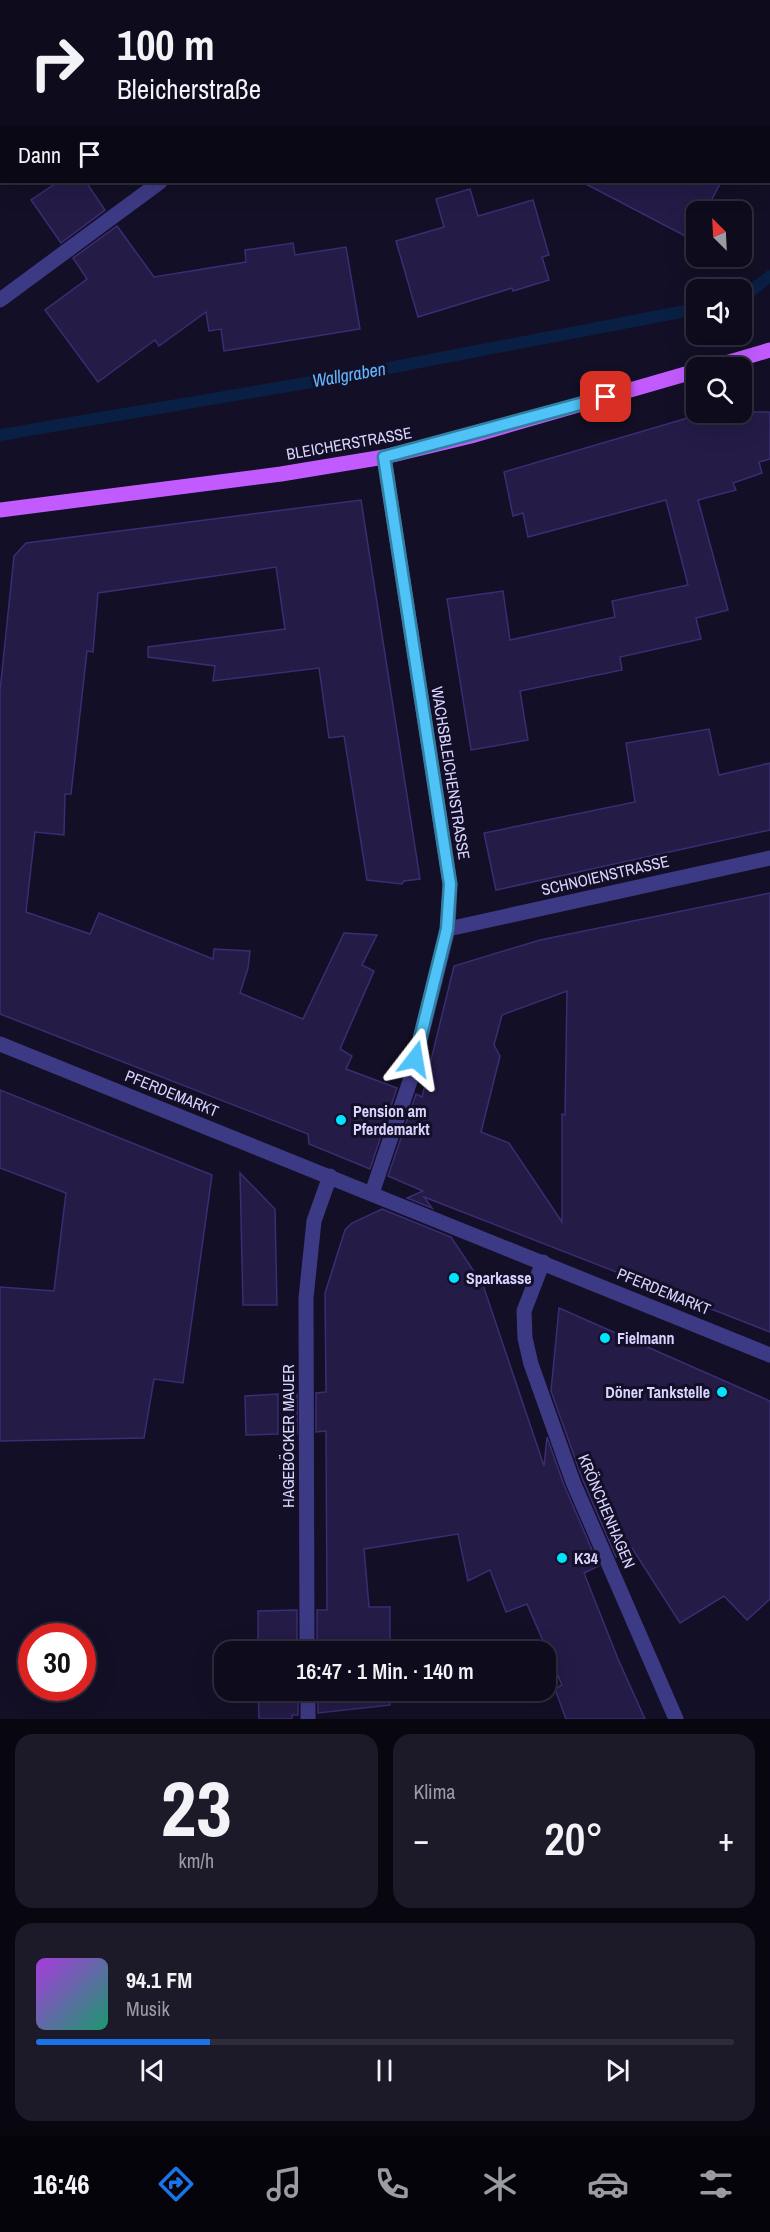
<!DOCTYPE html>
<html lang="de">
<meta charset="utf-8">
<style>
:root{--surface:#0e0b1c;--page:#1c1929;--text:#f1f3f6;--muted:#9b9ba3;--line:#2e2b3b;--accent:#1a73e8}
body{margin:0;font-family:"Archivo Narrow",sans-serif;background:var(--page);color:var(--text);height:100vh;display:flex;flex-direction:column;font-size:22px;white-space:nowrap}
*{box-sizing:border-box;margin:0}
p{font-size:20px;color:var(--muted)}
.icon{flex:none;width:33px;height:33px;fill:none;stroke:currentColor;stroke-width:2;stroke-linecap:round;stroke-linejoin:round}
.map{position:relative;height:1719px;overflow:hidden}
.side{display:flex;flex-direction:column;gap:15px;padding:15px;background:#08060f;flex:1}
.side>*{flex:none}
.hud{position:absolute;left:0px;top:0px;width:771px;height:183px;box-shadow:0 6px 24px #0002,0 0 0 2px var(--line);background:#0e0b1c;color:var(--text);overflow:hidden}
.needle{width:39px;rotate:336deg}
.tools{position:absolute;left:686px;top:201px;display:grid;gap:12px}
.tools a{display:grid;place-items:center;width:66px;height:66px;border-radius:12px;background:var(--surface);box-shadow:0 6px 24px #0002,0 0 0 2px var(--line);font-size:30px}
.speed{position:absolute;left:18px;top:1623px;display:flex;gap:12px;font-size:30px;font-weight:700;text-align:center}
.speed>*{display:grid;place-content:center;width:78px;height:78px;border-radius:50%;background:var(--surface);box-shadow:0 6px 24px #0002,0 0 0 2px var(--line);line-height:1}
.speed .limit{border:9px solid #d22;background:#fff;color:#111}
.pin{position:absolute;display:grid;place-items:center;width:51px;height:51px;color:#fff;margin:-26px;border-radius:12px;box-shadow:0 3px 9px #0006}
.me{position:absolute;width:66px;margin:-33px;rotate:14deg;stroke-linejoin:round;filter:drop-shadow(0 0 4px #0008)}
.turn{display:flex;align-items:center;gap:21px;height:126px;padding:0 18px;font-size:27px}
.turn .icon{width:78px;height:78px;stroke-width:2.5}
.turn b{display:block;font-size:42px;line-height:51px}
.then{display:flex;align-items:center;height:57px;padding:0 18px;background:#0003;gap:12px;font-size:22px}
.big{font-size:45px;font-weight:600;line-height:1.1}
.side .tile{flex:1;display:flex;flex-direction:column;justify-content:center;gap:9px;min-width:0;padding:0 21px;border-radius:18px;background:var(--page)}
.side .dial{align-items:center;gap:0}
.dial b{font-size:78px;line-height:1}
.song{display:flex;align-items:center;gap:18px}
.cover{width:72px;height:72px;border-radius:9px;background:linear-gradient(135deg,hsl(280 70% 55%),hsl(160 70% 35%))}
.played{height:6px;border-radius:3px;background:linear-gradient(90deg,var(--accent) 25%,var(--line) 25%)}
.keys{display:flex;justify-content:space-around;direction:ltr}
.heat{display:flex;justify-content:space-between;align-items:center;font-size:33px;direction:ltr}
.side .tiles{flex:1;display:grid;gap:15px;grid-template-columns:1fr 1fr}
.tile:last-child{grid-column:span 2}
.trip{position:absolute;left:214px;top:1641px;width:342px;height:60px;border-radius:18px;background:var(--surface);box-shadow:0 6px 24px #0002,0 0 0 2px var(--line);font-weight:600;line-height:60px;text-align:center}
.menu{display:flex;height:96px;justify-content:space-around;align-items:center;background:#06040b;color:var(--muted)}
.menu .icon{width:42px;height:42px}
.menu .current{color:var(--accent)}
.menu b{font-size:27px;color:var(--text)}
.map>svg:first-child{display:block}
.green{fill:#12302f}
.lines{fill:none;stroke-linecap:round;stroke-linejoin:round}
.stream{stroke:#0a1f44;stroke-width:12}
.building{fill:#241b47;stroke:#3b2d73;stroke-width:1.5;fill-rule:evenodd}
.street{stroke:#3d3a85;stroke-width:15}
.primary{stroke:#c25bff;stroke-width:15}
.route-casing{stroke:#337fa1;stroke-width:15}
.route{stroke:#4fc3f7;stroke-width:10}
.poi-dot{fill:#00e5ff;stroke:#130f26;stroke-width:2}
.labels{text-anchor:middle;stroke-width:6;stroke-linejoin:round;paint-order:stroke}
.street-label{font-size:16px;fill:#d9d4ff;stroke:#130f26}
.poi-label{font-size:16px;font-weight:bold;fill:#d9d4ff;stroke:#130f26;text-anchor:start}
.water-label{font-size:18px;font-style:italic;fill:#62b6ff;stroke:#130f26}
</style>
<div class="map">
<svg width="770" height="1719" viewBox="0 0 770 1719">
<rect width="100%" height="100%" fill="#130f26"/>
<!-- green -->
<polygon class="green" points="673,0 770,0 770,118 770,2"/>
<g class="lines">
<!-- stream -->
<g class="stream">
<polyline points="708,0 709,2"/>
<polyline points="770,60 770,61"/>
<polyline points="741,299 770,276"/>
<polyline points="0,435 347,376 696,309"/>
</g>
</g>
<!-- building -->
<g class="building">
<polygon points="58,182 86,182 105,210 61,243 31,200"/>
<polygon points="582,182 721,182 705,212 696,212 696,229 691,239"/>
<polygon points="470,189 478,216 533,200 549,255 542,257 549,280 513,291 512,288 418,317 396,241 444,227 436,199"/>
<polygon points="117,226 154,277 246,262 245,250 293,243 295,255 346,247 360,329 224,351 221,329 209,331 206,312 159,346 155,340 98,382 45,310 87,279 73,258"/>
<polygon points="708,412 770,412 770,459 759,462 762,473 733,483 736,490 698,500 728,610 696,618 701,639 620,657 622,670 520,691 528,740 471,750 447,599 503,591 510,640 615,617 612,601 688,585 666,500 528,537 523,513 513,516 504,472"/>
<polygon points="361,500 420,879 404,881 402,884 367,880 344,736 329,738 319,668 213,681 215,666 148,657 148,647 285,629 276,567 98,593 93,652 87,651 71,794 65,794 64,835 35,832 26,912 90,934 99,913 213,959 214,949 250,951 248,968 240,993 303,1019 344,933 377,935 362,965 374,971 340,1049 352,1056 346,1069 397,1088 370,1169 309,1144 308,1134 0,1014 0,691 14,556 26,543"/>
<polygon points="709,729 719,775 770,763 770,830 496,890 484,833 635,802 626,743"/>
<path d="M770,893V1332L424,1197L432,1208L407,1198L423,1191L388,1176L416,1094L422,1097L454,966L540,940ZM567,991L565,1115L562,1114V1222L509,1143L481,1132L500,1056L494,1045L502,1015Z"/>
<polygon points="0,1090 212,1175 183,1383 154,1379 144,1438 0,1441 0,1287 54,1291 66,1193 0,1168"/>
<polygon points="240,1173 275,1209 277,1305 243,1305"/>
<polygon points="382,1209 451,1237 483,1285 544,1466 547,1437 564,1485 599,1566 584,1573 618,1659 645,1719 566,1719 555,1689 562,1685 527,1604 506,1612 490,1570 468,1581 458,1534 364,1549 369,1607 390,1607 390,1652 317,1652 317,1610 327,1610 326,1431 316,1432 316,1393 326,1392 325,1293 345,1230 352,1223"/>
<polygon points="559,1308 770,1401 770,1599 747,1620 724,1596 680,1623 632,1548 616,1557 582,1478 551,1391"/>
<polygon points="278,1394 278,1434 246,1435 245,1396"/>
<polygon points="294,1394 297,1394 297,1434 281,1434"/>
<polygon points="297,1610 297,1652 258,1652 258,1611"/>
<polygon points="258,1690 298,1690 298,1715 292,1715 292,1719 259,1719"/>
<polygon points="318,1690 390,1690 390,1705 318,1713"/>
</g>
<g class="lines">
<!-- street -->
<g class="street">
<polyline points="424,2 426,0"/>
<polyline points="0,300 160,182"/>
<polyline points="448,929 770,858"/>
<polyline points="0,1044 770,1355"/>
<polyline points="372,1193 410,1081 448,929 450,884 384,457"/>
<polyline points="543,1262 524,1311 525,1338 531,1364 573,1482 676,1719"/>
<polyline points="307,1652 306,1298 314,1221 330,1176"/>
<polyline points="308,1690 308,1719"/>
</g>
<!-- primary -->
<g class="primary">
<polyline points="709,368 770,350"/>
<polyline points="0,510 281,474 384,457 471,436 696,371"/>
</g>
</g>
<g class="lines">
<defs>
<polyline id="route" points="415,1059 447,929 450,884 384,457 606,397"/>
</defs>
<!-- route casing -->
<use href="#route" class="route-casing"/>
<!-- route -->
<use href="#route" class="route"/>
</g>
<!-- markers -->
<g class="poi-dot">
<circle cx="341" cy="1120" r="6"/>
<circle cx="454" cy="1278" r="6"/>
<circle cx="605" cy="1338" r="6"/>
<circle cx="722" cy="1392" r="6"/>
<circle cx="562" cy="1558" r="6"/>
</g>
<g class="labels">
<!-- street labels -->
<g class="street-label">
<text transform="translate(349 443) rotate(-10)" y="6">BLEICHERSTRASSE</text>
<text transform="translate(451 773) rotate(81)" y="6">WACHSBLEICHENSTRASSE</text>
<text transform="translate(605 875) rotate(-13)" y="6">SCHNOIENSTRASSE</text>
<text transform="translate(172 1093) rotate(22)" y="6">PFERDEMARKT</text>
<text transform="translate(664 1291) rotate(22)" y="6">PFERDEMARKT</text>
<text transform="translate(288 1436) rotate(-90)" y="6">HAGEBÖCKER MAUER</text>
<text transform="translate(607 1511) rotate(67)" y="6">KRÖNCHENHAGEN</text>
</g>
<!-- poi labels -->
<g class="poi-label">
<text x="353" y="1117">Pension am<tspan x="353" dy="18">Pferdemarkt</tspan></text>
<text x="466" y="1284">Sparkasse</text>
<text x="617" y="1344">Fielmann</text>
<text x="710" y="1398" text-anchor="end">Döner Tankstelle</text>
<text x="574" y="1564">K34</text>
</g>
<!-- water labels -->
<g class="water-label">
<text transform="translate(349 375) rotate(-10)" y="6">Wallgraben</text>
</g>
</g>
</svg>
<div class="tools">
<a><svg class="needle" viewBox="-14 -14 28 28"><path d="M0-13l5 13h-10z" fill="#e53935"/><path d="M0 13l5-13h-10z" fill="#9b9ba3"/></svg></a>
<a><svg class="icon" aria-label="sound" viewBox="0 0 24 24"><path d="M4 9h4l5-4v14l-5-4H4zM17 9q2 3 0 6"/></svg></a>
<a><svg class="icon" aria-label="search" viewBox="0 0 24 24"><circle cx="10" cy="10" r="6"/><path d="M15 15l6 6"/></svg></a>
</div>
<div class="speed"><div class="limit">30</div></div>
<div class="pin" style="left:606px;top:397px;background:#d93025"><svg class="icon" aria-label="arrive" viewBox="0 0 24 24"><path d="M6 21V4h12l-3 4 3 4H6"/></svg></div>
<svg class="me" style="left:415px;top:1059px" viewBox="-20 -20 40 40"><path d="M0-17L14 15 0 8-14 15z" fill="#4fc3f7" stroke="#fff" stroke-width="4"/></svg>
<div class="trip">16:47 · 1 Min. · 140 m</div>
<div class="hud">
<div class="turn"><svg class="icon" aria-label="right" viewBox="0 0 24 24"><path d="M7 20v-9h11M14 6l5 5-5 5"/></svg><div><b>100 m</b>Bleicherstraße</div></div>
<div class="then">Dann<svg class="icon" aria-label="arrive" viewBox="0 0 24 24"><path d="M6 21V4h12l-3 4 3 4H6"/></svg></div>
</div>
</div>
<section class="side">
<div class="tiles">
<div class="tile dial"><b>23</b><p>km/h</p></div>
<div class="tile"><p>Klima</p>
<div class="heat"><a>−</a><b class="big">20°</b><a>+</a></div>
</div>
<div class="tile">
<div class="song"><i class="cover"></i><div><b>94.1 FM</b><p>Musik</p></div></div>
<div class="played"></div>
<div class="keys"><svg class="icon" aria-label="previous" viewBox="0 0 24 24"><path d="M18 5L8 12l10 7zM5 5v14"/></svg><svg class="icon" aria-label="pause" viewBox="0 0 24 24"><path d="M8 5v14M16 5v14"/></svg><svg class="icon" aria-label="next" viewBox="0 0 24 24"><path d="M6 5l10 7-10 7zM19 5v14"/></svg></div>
</div>
</div>
</section>
<nav class="menu">
<b>16:46</b>
<svg class="icon current" aria-label="directions" viewBox="0 0 24 24"><path d="M12 3l9 9-9 9-9-9zM9 14v-3h6M13 9l2 2-2 2"/></svg>
<svg class="icon" aria-label="music" viewBox="0 0 24 24"><path d="M9 18V5l10-2v13"/><circle cx="6" cy="18" r="3"/><circle cx="16" cy="16" r="3"/></svg>
<svg class="icon" aria-label="phone" viewBox="0 0 24 24"><path d="M5 4h4l2 5-3 2q2 4 5 5l2-3 5 2v4C11 20 4 13 5 4z"/></svg>
<svg class="icon" aria-label="climate" viewBox="0 0 24 24"><path d="M12 3v18M4 7l16 10M4 17L20 7"/></svg>
<svg class="icon" aria-label="car" viewBox="0 0 24 24"><path d="M5 17H2v-5l4-1 3-4h7l3 4 3 1v5h-3M9 17h6M6 11h13"/><circle cx="7" cy="17" r="2"/><circle cx="17" cy="17" r="2"/></svg>
<svg class="icon" aria-label="filters" viewBox="0 0 24 24"><path d="M4 7h16M4 17h16"/><circle cx="9" cy="7" r="2"/><circle cx="15" cy="17" r="2"/></svg>
</nav>
